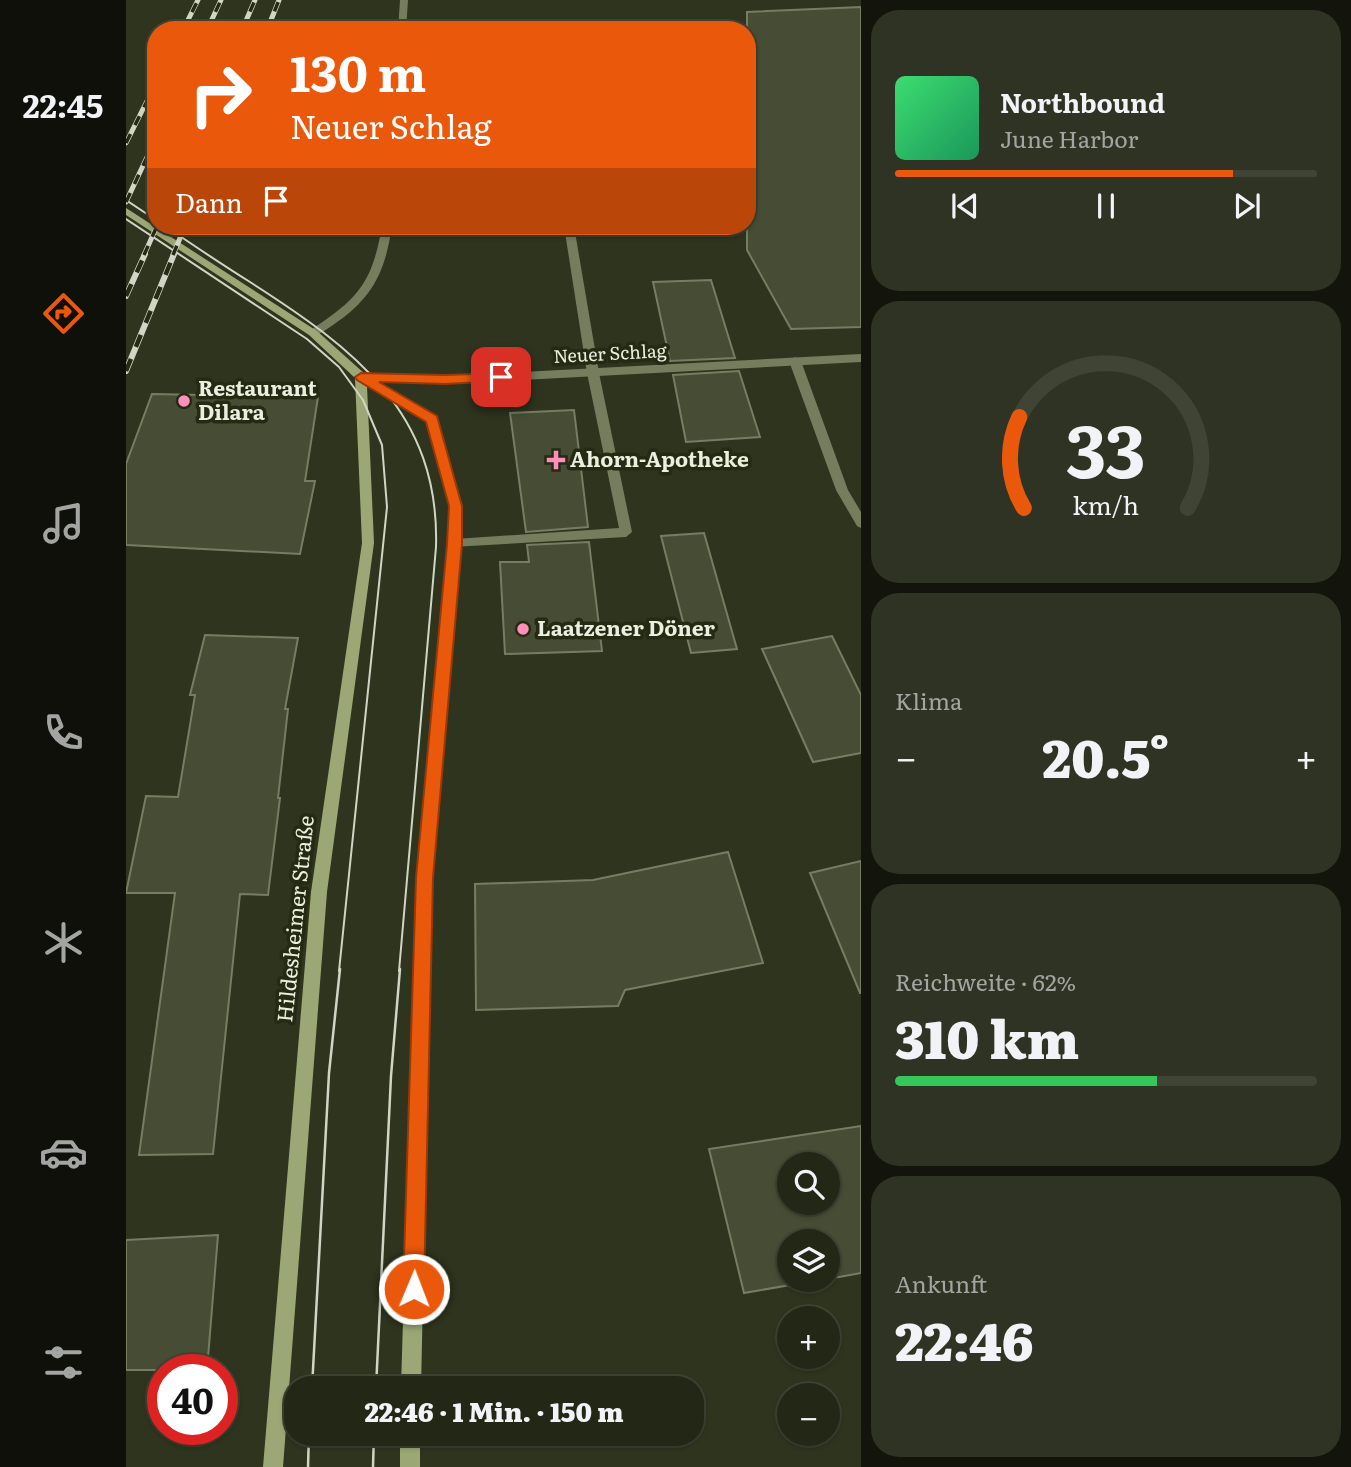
<!DOCTYPE html>
<html lang="de">
<meta charset="utf-8">
<style>
:root{--surface:#222716;--page:#2e3323;--text:#f1f3f6;--muted:#a2a5a1;--line:#3f4435;--accent:#ea580c}
body{margin:0;font-family:Literata,serif;background:var(--page);color:var(--text);height:100vh;display:flex;flex-direction:column;font-size:26px;white-space:nowrap}
*{box-sizing:border-box;margin:0}
p{font-size:23px;color:var(--muted)}
.icon{flex:none;width:38px;height:38px;fill:none;stroke:currentColor;stroke-width:2;stroke-linecap:round;stroke-linejoin:round}
.map{position:relative;flex:1;overflow:hidden}
.drawer{display:flex;flex-direction:column;gap:10px;padding:10px;background:#13150c;width:490px}
.drawer>*{flex:none}
.top-card{position:absolute;left:21px;top:21px;width:609px;height:214px;border-radius:28px;box-shadow:0 2px 5px #0004,0 0 0 2px var(--line);background:#ea580c;color:#fff;overflow:hidden}
.buttons{position:absolute;left:651px;top:1152px;display:grid;gap:14px}
.buttons a{display:grid;place-items:center;width:63px;height:63px;border-radius:50%;background:var(--surface);box-shadow:0 2px 5px #0004,0 0 0 2px var(--line);font-size:35px}
.speed{position:absolute;left:21px;top:1354px;display:flex;gap:14px;font-size:35px;font-weight:700;text-align:center}
.speed>*{display:grid;place-content:center;width:91px;height:91px;border-radius:50%;background:var(--surface);box-shadow:0 2px 5px #0004,0 0 0 2px var(--line);line-height:1}
.speed .limit{border:10px solid #d22;background:#fff;color:#111}
.pin{position:absolute;display:grid;place-items:center;width:60px;height:60px;color:#fff;margin:-30px;border-radius:14px;box-shadow:0 4px 10px #0006}
.me{position:absolute;width:77px;margin:-38px;rotate:1deg;stroke-linejoin:round;filter:drop-shadow(0 0 5px #0008)}
.turn{display:flex;align-items:center;gap:24px;height:147px;padding:0 28px;font-size:32px}
.turn .icon{width:91px;height:91px;stroke-width:2.5}
.turn b{display:block;font-size:49px;line-height:60px}
.then{display:flex;align-items:center;height:66px;padding:0 28px;background:#0003;gap:14px;font-size:26px}
.big{font-size:52px;font-weight:800;line-height:1.1}
.drawer .widget{flex:1;display:flex;flex-direction:column;justify-content:center;gap:10px;min-width:0;padding:0 24px;border-radius:28px;background:var(--page)}
.drawer .dial{align-items:center;gap:0}
.dial svg{height:182px;overflow:visible;fill:none;stroke:var(--line);stroke-width:7;stroke-linecap:round;text-anchor:middle}
.dial text{fill:var(--text);stroke:none}
.song{display:flex;align-items:center;gap:21px}
.cover{width:84px;height:84px;border-radius:10px;background:linear-gradient(135deg,hsl(140 70% 55%),hsl(150 70% 35%))}
.played{height:7px;border-radius:4px;background:linear-gradient(90deg,var(--accent) 80%,var(--line) 80%)}
.keys{display:flex;justify-content:space-around;direction:ltr}
.heat{display:flex;justify-content:space-between;align-items:center;font-size:38px;direction:ltr}
.charge{height:10px;border-radius:5px;background:linear-gradient(90deg,#34c759 62%,var(--line) 0)}
.trip{position:absolute;left:158px;top:1376px;width:420px;height:70px;border-radius:28px;background:var(--surface);box-shadow:0 2px 5px #0004,0 0 0 2px var(--line);font-weight:800;line-height:70px;text-align:center}
main{display:flex;flex:1;min-height:0}
.tabs{display:flex;flex-direction:column;width:126px;justify-content:space-around;align-items:center;background:#0e1009;color:var(--muted)}
.tabs .icon{width:49px;height:49px}
.tabs .on{color:var(--accent)}
.tabs b{font-size:32px;color:var(--text)}
.map>svg:first-child{display:block}
.building{fill:#464d34;stroke:#757d63;stroke-width:2;fill-rule:evenodd}
.lines{fill:none;stroke-linecap:round;stroke-linejoin:round}
.lane{fill:#757d5e;fill-rule:evenodd}
.street{fill:#757d5e;fill-rule:evenodd}
.secondary{fill:#9ba875;fill-rule:evenodd}
.tram-far1{stroke:#d1d5c5;stroke-width:2}
.tram{stroke:#d1d5c5;stroke-width:2.5}
.rail-far1-casing{stroke:#d1d5c5;stroke-width:5}
.rail-casing{stroke:#d1d5c5;stroke-width:6}
.rail-far1{stroke:#252a13;stroke-width:3.5;stroke-dasharray:10;stroke-linecap:butt}
.rail{stroke:#252a13;stroke-width:4.5;stroke-dasharray:13;stroke-linecap:butt}
.route{fill:#ea580c;stroke:#983908;stroke-width:2}
.poi-dot{fill:#ff8eba;stroke:#252a13;stroke-width:2.5}
.labels{text-anchor:middle;stroke-width:7;stroke-linejoin:round;paint-order:stroke}
.far-street-label{font-size:18px;fill:#ebefe0;stroke:#252a13}
.poi-label{font-size:21px;font-weight:bold;fill:#ebefe0;stroke:#252a13;text-anchor:start}
.street-label{font-size:21px;fill:#ebefe0;stroke:#252a13}
</style>
<main>
<nav class="tabs">
<b>22:45</b>
<svg class="icon on" aria-label="directions" viewBox="0 0 24 24"><path d="M12 3l9 9-9 9-9-9zM9 14v-3h6M13 9l2 2-2 2"/></svg>
<svg class="icon" aria-label="music" viewBox="0 0 24 24"><path d="M9 18V5l10-2v13"/><circle cx="6" cy="18" r="3"/><circle cx="16" cy="16" r="3"/></svg>
<svg class="icon" aria-label="phone" viewBox="0 0 24 24"><path d="M5 4h4l2 5-3 2q2 4 5 5l2-3 5 2v4C11 20 4 13 5 4z"/></svg>
<svg class="icon" aria-label="climate" viewBox="0 0 24 24"><path d="M12 3v18M4 7l16 10M4 17L20 7"/></svg>
<svg class="icon" aria-label="car" viewBox="0 0 24 24"><path d="M5 17H2v-5l4-1 3-4h7l3 4 3 1v5h-3M9 17h6M6 11h13"/><circle cx="7" cy="17" r="2"/><circle cx="17" cy="17" r="2"/></svg>
<svg class="icon" aria-label="filters" viewBox="0 0 24 24"><path d="M4 7h16M4 17h16"/><circle cx="9" cy="7" r="2"/><circle cx="15" cy="17" r="2"/></svg>
</nav>
<div class="map">
<svg width="735" height="1467" viewBox="0 0 735 1467">
<rect width="100%" height="100%" fill="#2e341d"/>
<!-- building -->
<g class="building">
<polygon points="735,7 735,327 665,329 621,250 621,12"/>
<polygon points="585,280 609,358 544,361 527,282"/>
<polygon points="613,371 634,437 560,442 547,375"/>
<polygon points="26,394 192,397 179,481 189,481 174,554 0,545 0,464"/>
<polygon points="448,410 462,527 400,532 384,413"/>
<polygon points="578,533 611,649 565,653 535,536"/>
<polygon points="463,542 476,651 379,654 374,562 403,562 401,545"/>
<polygon points="79,635 172,638 159,709 162,709 152,798 154,798 142,895 114,894 87,1154 13,1155 49,893 0,893 20,796 52,797 69,695 64,695"/>
<polygon points="706,636 735,695 735,753 687,762 636,649"/>
<polygon points="602,852 637,963 499,990 492,1006 350,1010 349,884 467,880"/>
<polygon points="735,861 735,993 734,993 684,873"/>
<path d="M735,1126V1273L702,1279V1241H663V1279H699L618,1293L583,1149ZM663,1164H702V1202H663Z"/>
<polygon points="92,1235 81,1370 0,1370 0,1240"/>
</g>
<g class="lines">
<!-- lane -->
<g class="lane">
<polygon points="438,226 448,226 473,373 506,532 500,537 325,547 323,544 325,541 329,539 493,528 461,373"/>
<polygon points="669,357 675,361 722,490 735,512 735,528 731,526 710,490 663,361"/>
</g>
<!-- street -->
<g class="street">
<polygon points="274,0 282,0 280,30 272,30"/>
<path d="M256,226H266C259,272 247,298 207,325C199,330 192,337 183,335V331C232,299 246,284 256,226Z"/>
<polygon points="735,354 735,362 319,384 235,381 229,377 235,373 319,376"/>
</g>
<!-- secondary -->
<g class="secondary">
<polygon points="0,208 191,331 239,374 310,416 336,506 335,544 306,879 295,1388 275,1388 290,879 323,544 324,506 301,421 241,386 248,543 201,892 157,1467 137,1467 185,892 236,543 229,378 183,335 0,215"/>
<rect x="274" y="1433" width="20" height="34"/>
</g>
<!-- tram-far1 -->
<g class="tram-far1">
<polyline points="0,200 30,220"/>
<polyline points="0,219 181,339 213,367 237,400 256,445 261,507 213,971"/>
<path d="M39,226C67,245 95,264 124,282C227,348 314,412 310,547L273,971"/>
</g>
<!-- tram -->
<g class="tram">
<polyline points="186,1388 203,1073 214,969"/>
<polyline points="250,1388 265,1076 274,969"/>
<polyline points="182,1467 183,1433"/>
<polyline points="247,1467 248,1433"/>
</g>
<defs>
<g id="rail-far1">
<polyline points="57,30 72,0"/>
<polyline points="81,30 95,0"/>
<polyline points="116,30 129,0"/>
<polyline points="141,30 153,0"/>
<polyline points="0,143 30,83"/>
<polyline points="0,202 30,138"/>
<polyline points="18,255 31,226"/>
<polyline points="47,255 59,226"/>
</g>
<g id="rail">
<polyline points="0,296 19,254"/>
<polyline points="0,371 48,254"/>
</g>
</defs>
<!-- rail-far1 casing -->
<use href="#rail-far1" class="rail-far1-casing"/>
<!-- rail casing -->
<use href="#rail" class="rail-casing"/>
<!-- rail-far1 -->
<use href="#rail-far1" class="rail-far1"/>
<!-- rail -->
<use href="#rail" class="rail"/>
</g>
<!-- route -->
<polygon class="route" points="235,373 319,375 375,373 381,377 375,381 319,384 253,382 311,416 336,506 336,544 307,878 298,1289 295,1296 288,1299 280,1296 277,1289 290,878 321,544 323,506 300,422 231,380 229,377"/>
<!-- markers -->
<g class="poi-dot">
<circle cx="58" cy="401" r="7"/>
<path d="M426.5 449.5h7v7h7v7h-7v7h-7v-7h-7v-7h7z"/>
<circle cx="397" cy="629" r="7"/>
</g>
<g class="labels">
<!-- far-street labels -->
<g class="far-street-label">
<text transform="translate(484 354) rotate(-3)" y="6">Neuer Schlag</text>
</g>
<!-- poi labels -->
<g class="poi-label">
<text x="72" y="396">Restaurant<tspan x="72" dy="24">Dilara</tspan></text>
<text x="444" y="467">Ahorn-Apotheke</text>
<text x="411" y="636">Laatzener Döner</text>
</g>
<!-- street labels -->
<g class="street-label">
<text transform="translate(170 919) rotate(-84)" y="7">Hildesheimer Straße</text>
</g>
</g>
</svg>
<div class="buttons">
<a><svg class="icon" aria-label="search" viewBox="0 0 24 24"><circle cx="10" cy="10" r="6"/><path d="M15 15l6 6"/></svg></a>
<a><svg class="icon" aria-label="layers" viewBox="0 0 24 24"><path d="M12 4l9 5-9 5-9-5zM3 14l9 5 9-5"/></svg></a>
<a>+</a>
<a>−</a>
</div>
<div class="speed"><div class="limit">40</div></div>
<div class="pin" style="left:375px;top:377px;background:#d93025"><svg class="icon" aria-label="arrive" viewBox="0 0 24 24"><path d="M6 21V4h12l-3 4 3 4H6"/></svg></div>
<svg class="me" style="left:288px;top:1289px" viewBox="-20 -20 40 40"><circle r="17" fill="#ea580c" stroke="#fff" stroke-width="3"/><path d="M0-11L8 9 0 5-8 9z" fill="#fff"/></svg>
<div class="trip">22:46 · 1 Min. · 150 m</div>
<div class="top-card">
<div class="turn"><svg class="icon" aria-label="right" viewBox="0 0 24 24"><path d="M7 20v-9h11M14 6l5 5-5 5"/></svg><div><b>130 m</b>Neuer Schlag</div></div>
<div class="then">Dann<svg class="icon" aria-label="arrive" viewBox="0 0 24 24"><path d="M6 21V4h12l-3 4 3 4H6"/></svg></div>
</div>
</div>
<section class="drawer">
<div class="widget">
<div class="song"><i class="cover"></i><div><b>Northbound</b><p>June Harbor</p></div></div>
<div class="played"></div>
<div class="keys"><svg class="icon" aria-label="previous" viewBox="0 0 24 24"><path d="M18 5L8 12l10 7zM5 5v14"/></svg><svg class="icon" aria-label="pause" viewBox="0 0 24 24"><path d="M8 5v14M16 5v14"/></svg><svg class="icon" aria-label="next" viewBox="0 0 24 24"><path d="M6 5l10 7-10 7zM19 5v14"/></svg></div>
</div>
<div class="widget dial"><svg viewBox="0 0 100 80">
<path d="M14 69A42 42 0 1 1 86 69"/>
<path d="M14 69A42 42 0 0 1 12 29" stroke="#ea580c"/>
<text x="50" y="56" font-size="32" font-weight="700">33</text>
<text x="50" y="72" font-size="11">km/h</text>
</svg></div>
<div class="widget"><p>Klima</p>
<div class="heat"><a>−</a><b class="big">20.5°</b><a>+</a></div>
</div>
<div class="widget"><p>Reichweite · 62%</p><b class="big">310 km</b><div class="charge"></div></div>
<div class="widget"><p>Ankunft</p><b class="big">22:46</b></div>
</section>
</main>
